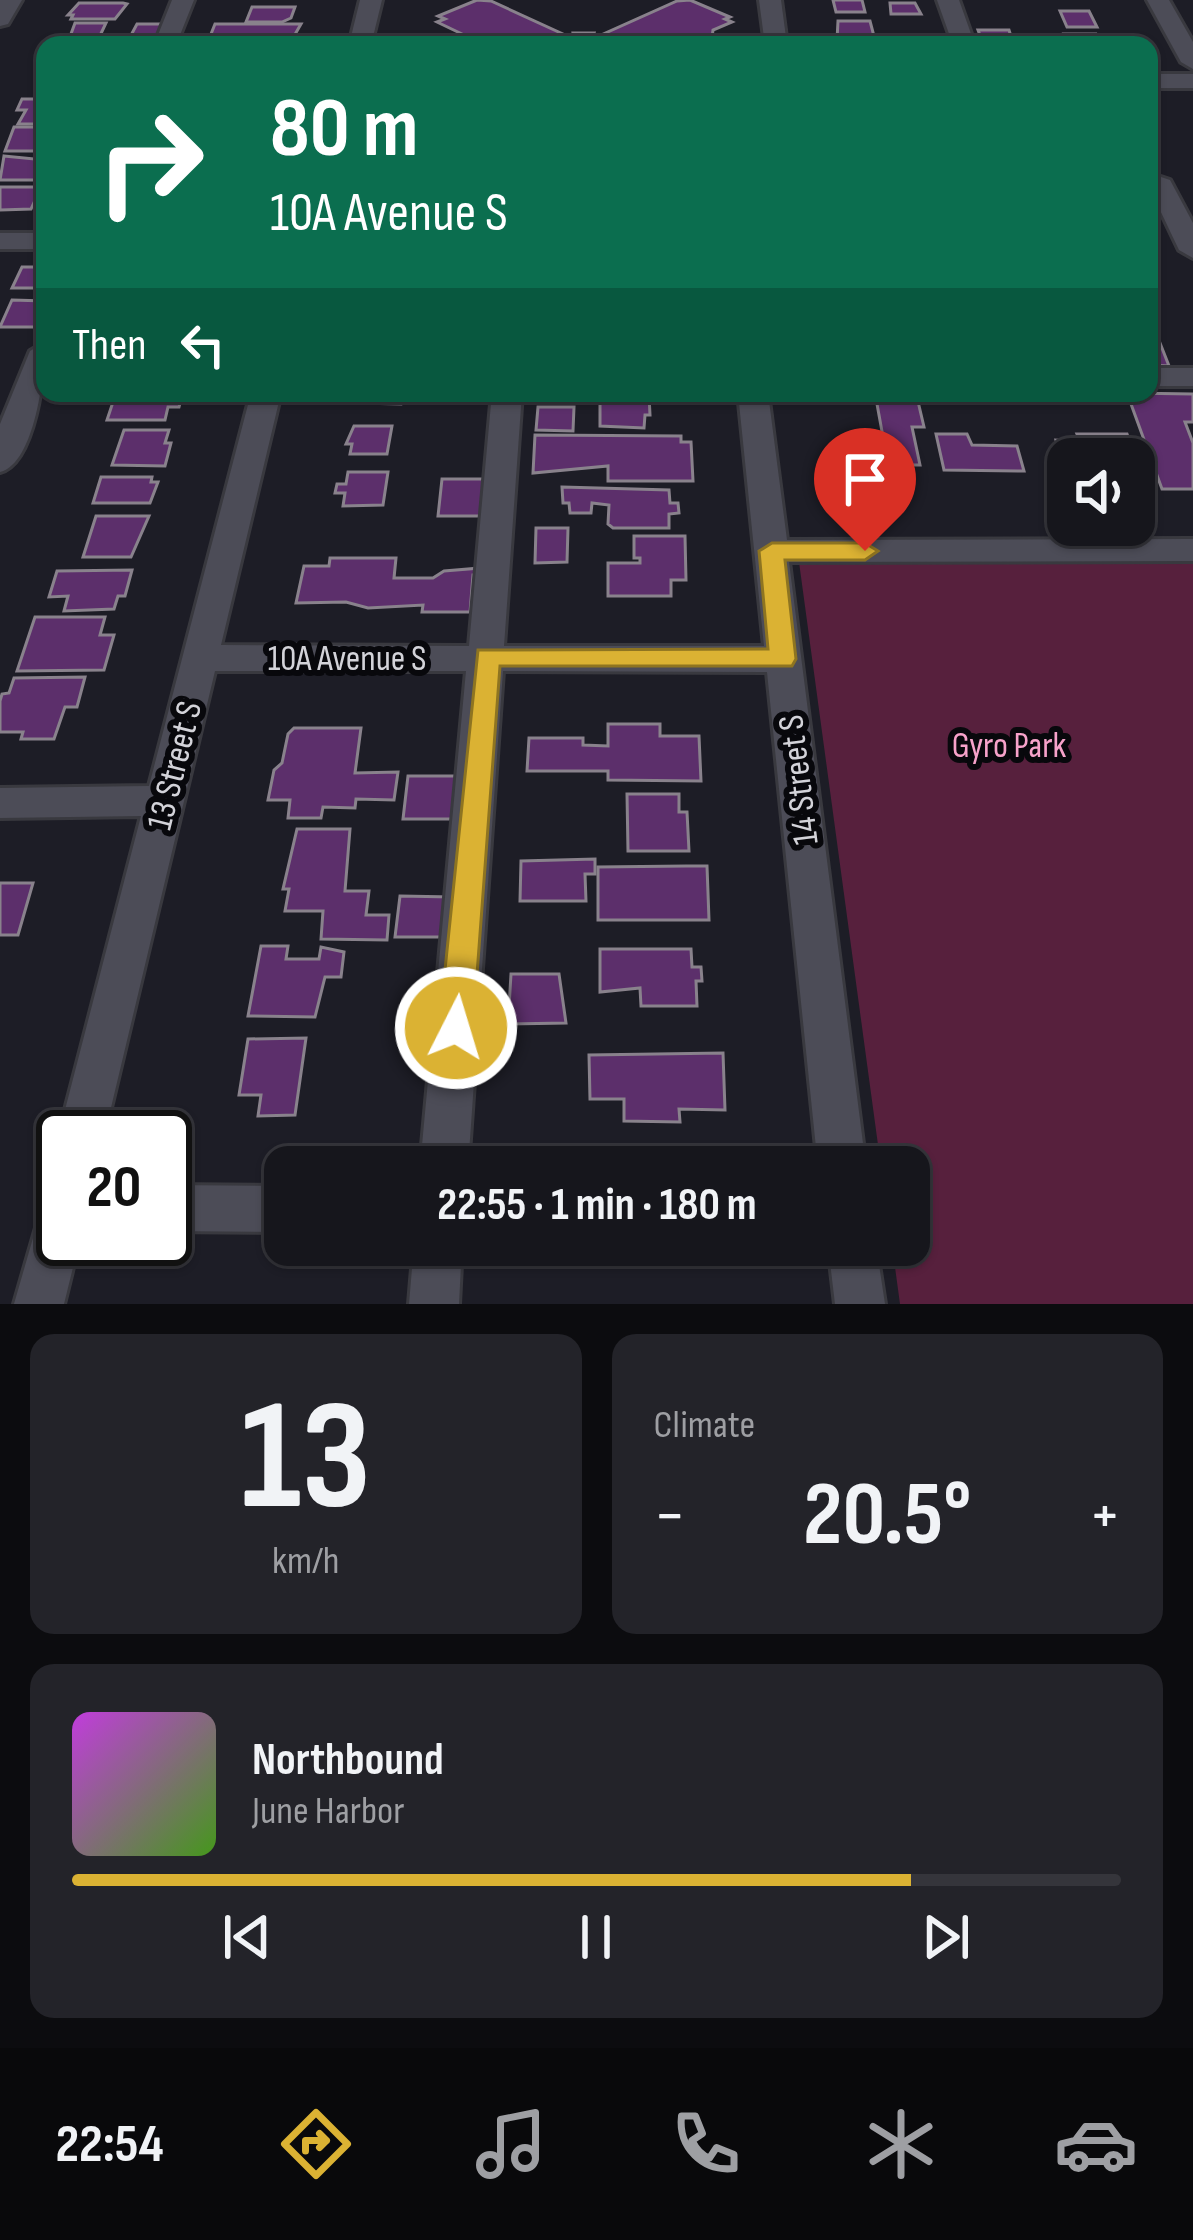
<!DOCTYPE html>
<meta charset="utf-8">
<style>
:root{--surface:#16161c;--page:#232329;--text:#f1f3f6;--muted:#9e9fa3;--line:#35353b;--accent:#dbb233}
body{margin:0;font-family:"Sofia Sans Condensed",sans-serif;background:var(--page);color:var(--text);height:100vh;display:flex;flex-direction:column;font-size:45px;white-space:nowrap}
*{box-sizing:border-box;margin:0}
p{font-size:39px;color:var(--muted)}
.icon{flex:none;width:66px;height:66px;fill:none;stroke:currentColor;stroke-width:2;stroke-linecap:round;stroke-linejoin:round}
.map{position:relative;height:1304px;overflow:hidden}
.sheet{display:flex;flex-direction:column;gap:30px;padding:30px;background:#0c0c0f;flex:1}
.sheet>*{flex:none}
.top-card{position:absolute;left:36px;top:36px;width:1122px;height:366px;border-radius:24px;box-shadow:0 3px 9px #0004,0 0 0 3px var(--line);background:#0b6e4f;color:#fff;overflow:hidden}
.tools{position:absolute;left:1047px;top:438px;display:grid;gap:24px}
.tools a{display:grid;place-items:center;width:108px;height:108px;border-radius:24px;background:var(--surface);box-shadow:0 3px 9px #0004,0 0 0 3px var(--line);font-size:60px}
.speed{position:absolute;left:36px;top:1110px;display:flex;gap:24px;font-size:60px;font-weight:700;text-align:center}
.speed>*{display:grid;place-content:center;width:156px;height:156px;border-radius:50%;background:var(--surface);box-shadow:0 3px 9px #0004,0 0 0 3px var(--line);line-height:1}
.speed .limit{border:6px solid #111;border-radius:18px;background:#fff;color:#111}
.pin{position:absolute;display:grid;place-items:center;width:102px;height:102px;color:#fff;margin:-123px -51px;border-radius:50% 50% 50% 0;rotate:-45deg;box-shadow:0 0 12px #0007}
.pin .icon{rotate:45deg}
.me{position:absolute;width:132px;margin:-66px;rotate:5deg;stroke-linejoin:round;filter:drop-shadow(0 0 9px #0008)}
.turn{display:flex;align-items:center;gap:42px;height:252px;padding:0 36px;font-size:54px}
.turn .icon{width:156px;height:156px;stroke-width:2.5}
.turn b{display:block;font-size:84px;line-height:102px}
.then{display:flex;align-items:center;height:114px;padding:0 36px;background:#0003;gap:24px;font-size:45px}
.big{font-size:90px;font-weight:700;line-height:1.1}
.sheet .tile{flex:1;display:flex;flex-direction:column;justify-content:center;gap:18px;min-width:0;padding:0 42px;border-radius:24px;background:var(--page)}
.sheet .dial{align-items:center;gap:0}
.dial b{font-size:156px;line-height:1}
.song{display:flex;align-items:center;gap:36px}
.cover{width:144px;height:144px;border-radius:18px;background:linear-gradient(135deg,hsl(290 70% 55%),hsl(100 70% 35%))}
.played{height:12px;border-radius:6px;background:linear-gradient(90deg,var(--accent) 80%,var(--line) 80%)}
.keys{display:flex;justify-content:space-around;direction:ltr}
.heat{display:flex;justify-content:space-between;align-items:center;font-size:66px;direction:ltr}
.sheet .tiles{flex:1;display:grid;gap:30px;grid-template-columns:1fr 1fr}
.tile:last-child{grid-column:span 2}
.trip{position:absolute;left:264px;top:1146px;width:666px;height:120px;border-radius:24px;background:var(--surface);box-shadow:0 3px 9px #0004,0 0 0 3px var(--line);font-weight:700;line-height:120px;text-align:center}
.tab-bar{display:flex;height:192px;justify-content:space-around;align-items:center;background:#09090b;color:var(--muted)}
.tab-bar .icon{width:84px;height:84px}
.tab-bar .current{color:var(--accent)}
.tab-bar b{font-size:54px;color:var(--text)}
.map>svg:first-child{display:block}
.green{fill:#57203d}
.building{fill:#5c2f6b;stroke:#89828c;stroke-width:3}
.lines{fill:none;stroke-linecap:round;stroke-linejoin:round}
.minor-casing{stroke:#39393f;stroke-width:6}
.minor{fill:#4c4c57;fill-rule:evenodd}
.route{fill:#dbb233;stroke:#8e7421;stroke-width:3}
.labels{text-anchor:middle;stroke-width:12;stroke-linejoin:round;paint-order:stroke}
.street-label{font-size:36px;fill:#d3d3d9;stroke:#08080c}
.park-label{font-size:36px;fill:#f7a2ca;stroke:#08080c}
</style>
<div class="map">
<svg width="1193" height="1304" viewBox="0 0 1193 1304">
<rect width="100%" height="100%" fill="#1d1d26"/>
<!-- green -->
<polygon class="green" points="1193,560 1193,1304 900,1304 892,1245 909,1245 909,1167 881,1167 799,562"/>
<!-- building -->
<g class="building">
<polygon points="477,0 491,1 574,39 573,33 594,33 592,39 677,1 690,0 730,17 725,19 732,22 713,30 711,45 485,45 437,22 445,19 438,16"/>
<polygon points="833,0 862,0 865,12 836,12"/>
<polygon points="79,3 123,3 127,4 115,19 71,19 73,15 68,15"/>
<polygon points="890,3 915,3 921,14 891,14"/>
<polygon points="252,7 295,7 291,18 282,22 246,22"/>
<polygon points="1060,11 1089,11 1097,27 1067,27"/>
<polygon points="838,21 870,21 875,40 837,40"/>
<polygon points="75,23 106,23 97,42 68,42"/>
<polygon points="137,24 166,24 159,38 130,37"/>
<polygon points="215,24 301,24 290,43 241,45 243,40 209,39"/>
<polygon points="978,30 1009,30 1013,43 983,43"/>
<polygon points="1064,34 1096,34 1101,45 1069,45"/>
<polygon points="22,99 45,99 43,124 18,124 26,110 17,110"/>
<polygon points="14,127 45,127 45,151 5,151"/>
<polygon points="4,156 45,160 42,180 0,180"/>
<polygon points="0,187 41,187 31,209 0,210"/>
<polygon points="22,267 45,267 45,288 12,288"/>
<polygon points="12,300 45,301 38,327 0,327"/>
<polygon points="1149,343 1160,343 1169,366 1149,365"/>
<polygon points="116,393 183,393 179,407 168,407 165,420 107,420"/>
<polygon points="362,393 403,393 401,404 360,403"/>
<polygon points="600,393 649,395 650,415 645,415 644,428 600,426"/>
<polygon points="875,393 916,393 924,427 912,427 920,465 883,465 885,479 860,479 853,437 883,437"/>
<polygon points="1127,393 1193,394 1193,422 1185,422 1193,443 1193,489 1162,489"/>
<polygon points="538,407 574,407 573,431 536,430"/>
<polygon points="354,426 392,426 387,454 350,454 352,444 346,444"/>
<polygon points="124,430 169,430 165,443 171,443 165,466 112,465"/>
<polygon points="936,434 967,434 972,445 1017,446 1024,471 944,470"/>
<polygon points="1077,434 1127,434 1137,463 1134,459 1085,459 1083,451 1078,451 1080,459 1063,462 1056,440 1080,441"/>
<polygon points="535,435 681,436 681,442 691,442 693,481 608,481 608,466 533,473"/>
<polygon points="348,472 388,472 383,505 343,506 345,493 335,493 337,484 346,484"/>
<polygon points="101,477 152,477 151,482 158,482 150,503 93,503"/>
<polygon points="442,479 485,479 482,516 438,516"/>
<polygon points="562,487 669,490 670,503 678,503 679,513 669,514 669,528 613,528 608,524 609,505 592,503 591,513 570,513 569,503 563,503"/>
<polygon points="96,516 149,516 131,557 83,557"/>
<polygon points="536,528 568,528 567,562 535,563"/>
<polygon points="634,536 685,536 686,580 671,580 671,596 608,596 608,563 640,563 640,558 634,558"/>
<polygon points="330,558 396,558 394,578 433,578 444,571 481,568 481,575 473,575 470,612 422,612 423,605 368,608 346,602 296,603 304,566 329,566"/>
<polygon points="132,570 125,596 118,596 114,609 64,611 68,596 49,597 57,571"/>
<polygon points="35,617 105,617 100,635 114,635 104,670 17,671"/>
<polygon points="85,677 77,707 65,707 54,739 21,739 23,732 0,732 0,701 2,694 9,693 14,678"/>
<polygon points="608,724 660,724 660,736 699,736 701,781 608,780 608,771 527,771 529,738 583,738 583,745 608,746"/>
<polygon points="294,728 361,728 355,773 398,772 394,800 356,799 355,808 323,807 321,818 288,818 290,800 268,800 274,770 282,763 288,734"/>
<polygon points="408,776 461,776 458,819 403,819"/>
<polygon points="627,794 679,794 679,812 687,812 689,851 628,851"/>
<polygon points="297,829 350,829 345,891 369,891 366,915 389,915 387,940 321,939 323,911 285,911 289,889 283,889"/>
<polygon points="595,859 595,874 585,874 586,901 520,901 521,861"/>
<polygon points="686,866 707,866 709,920 598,920 598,867"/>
<polygon points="0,883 33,883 18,935 0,935"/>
<polygon points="400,896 452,897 449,937 395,937"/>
<polygon points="261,946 288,946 286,959 319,959 321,947 344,952 341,977 325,977 315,1017 248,1016"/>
<polygon points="600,949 691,949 692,967 701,967 702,981 696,981 697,1006 641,1006 640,988 600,992"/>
<polygon points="511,974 559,974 566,1023 508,1024"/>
<polygon points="306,1038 295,1115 258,1116 261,1095 239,1095 248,1039"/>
<polygon points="723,1053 725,1110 679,1109 680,1122 624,1121 624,1099 590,1099 589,1055"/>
</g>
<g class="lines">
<defs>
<g id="minor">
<polygon points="0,0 22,0 8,24 0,26"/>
<polygon points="172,0 194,0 176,45 154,45"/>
<polygon points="360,0 382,0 371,45 349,45"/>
<polygon points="759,0 781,0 787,45 765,45"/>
<polygon points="937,0 959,0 975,45 953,45"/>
<polygon points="1147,0 1169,0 1193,42 1193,69 1181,62"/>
<rect x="1149" y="74" width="44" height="14"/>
<polygon points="1161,177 1170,180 1193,223 1193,258 1179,250 1149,187 1152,180"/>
<rect x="0" y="233" width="45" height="16"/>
<path d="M45,342C45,373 35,463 0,472V424L30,351Z"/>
<rect x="1149" y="368" width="44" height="18"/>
<polygon points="251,393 281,393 221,645 469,646 492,393 522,393 504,646 764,646 738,393 768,393 787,540 1193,539 1193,561 789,562 866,1167 818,1167 767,672 503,671 468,1167 420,1167 466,671 215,671 104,1137 63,1137 63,1149 58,1137 141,816 0,818 0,788 149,786"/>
<polygon points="165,1185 285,1186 285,1232 165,1231"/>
<polygon points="63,1186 63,1239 80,1239 64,1304 14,1304 46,1193"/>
<polygon points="414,1245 462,1245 459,1304 409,1304"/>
<polygon points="828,1245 876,1245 885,1304 835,1304"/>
</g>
</defs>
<!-- minor casing -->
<use href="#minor" class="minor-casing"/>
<!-- minor -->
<use href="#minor" class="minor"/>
</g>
<!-- route -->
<polygon class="route" points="772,543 865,543 878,551 865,560 785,560 796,659 792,666 500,666 473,1028 468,1038 456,1042 444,1038 439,1028 478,650 768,649 759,551"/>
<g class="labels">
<!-- street labels -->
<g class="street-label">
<text x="347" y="670">10A Avenue S</text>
<text transform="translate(173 765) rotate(-76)" y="13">13 Street S</text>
<text transform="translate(797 780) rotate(-97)" y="13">14 Street S</text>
</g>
<!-- park labels -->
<g class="park-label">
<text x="1009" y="757">Gyro Park</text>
</g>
</g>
</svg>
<div class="tools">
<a><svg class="icon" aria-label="sound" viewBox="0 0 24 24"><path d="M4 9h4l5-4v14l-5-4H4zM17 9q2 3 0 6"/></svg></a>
</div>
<div class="speed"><div class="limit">20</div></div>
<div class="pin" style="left:865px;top:551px;background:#d93025"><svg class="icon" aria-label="arrive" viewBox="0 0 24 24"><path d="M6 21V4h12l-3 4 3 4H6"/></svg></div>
<svg class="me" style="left:456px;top:1028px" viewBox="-20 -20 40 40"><circle r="17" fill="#dbb233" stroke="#fff" stroke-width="3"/><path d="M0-11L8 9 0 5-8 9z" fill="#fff"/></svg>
<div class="trip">22:55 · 1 min · 180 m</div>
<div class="top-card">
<div class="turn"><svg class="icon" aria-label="right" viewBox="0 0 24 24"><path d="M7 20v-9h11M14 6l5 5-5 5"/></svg><div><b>80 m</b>10A Avenue S</div></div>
<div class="then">Then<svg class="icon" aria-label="left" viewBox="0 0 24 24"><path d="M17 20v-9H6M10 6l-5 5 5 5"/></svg></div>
</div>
</div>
<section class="sheet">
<div class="tiles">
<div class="tile dial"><b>13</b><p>km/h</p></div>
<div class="tile"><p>Climate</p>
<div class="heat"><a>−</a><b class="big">20.5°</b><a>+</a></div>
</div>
<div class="tile">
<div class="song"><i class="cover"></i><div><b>Northbound</b><p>June Harbor</p></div></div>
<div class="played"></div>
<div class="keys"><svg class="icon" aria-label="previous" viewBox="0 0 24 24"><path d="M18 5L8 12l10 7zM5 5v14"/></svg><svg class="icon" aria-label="pause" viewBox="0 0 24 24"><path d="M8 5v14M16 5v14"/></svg><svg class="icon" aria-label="next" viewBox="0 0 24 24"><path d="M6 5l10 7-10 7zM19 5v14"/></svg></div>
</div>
</div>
</section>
<nav class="tab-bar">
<b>22:54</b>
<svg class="icon current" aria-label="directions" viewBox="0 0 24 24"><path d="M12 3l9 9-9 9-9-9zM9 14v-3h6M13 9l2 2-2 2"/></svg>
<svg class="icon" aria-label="music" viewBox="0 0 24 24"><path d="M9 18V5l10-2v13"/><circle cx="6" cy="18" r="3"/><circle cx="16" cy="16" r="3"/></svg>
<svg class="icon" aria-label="phone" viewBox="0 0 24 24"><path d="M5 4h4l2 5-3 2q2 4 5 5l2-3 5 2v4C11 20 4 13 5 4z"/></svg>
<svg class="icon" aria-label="climate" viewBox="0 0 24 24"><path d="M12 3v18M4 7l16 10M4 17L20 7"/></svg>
<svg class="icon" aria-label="car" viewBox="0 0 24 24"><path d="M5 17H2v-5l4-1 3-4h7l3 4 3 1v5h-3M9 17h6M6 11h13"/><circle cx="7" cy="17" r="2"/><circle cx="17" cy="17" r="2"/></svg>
</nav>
